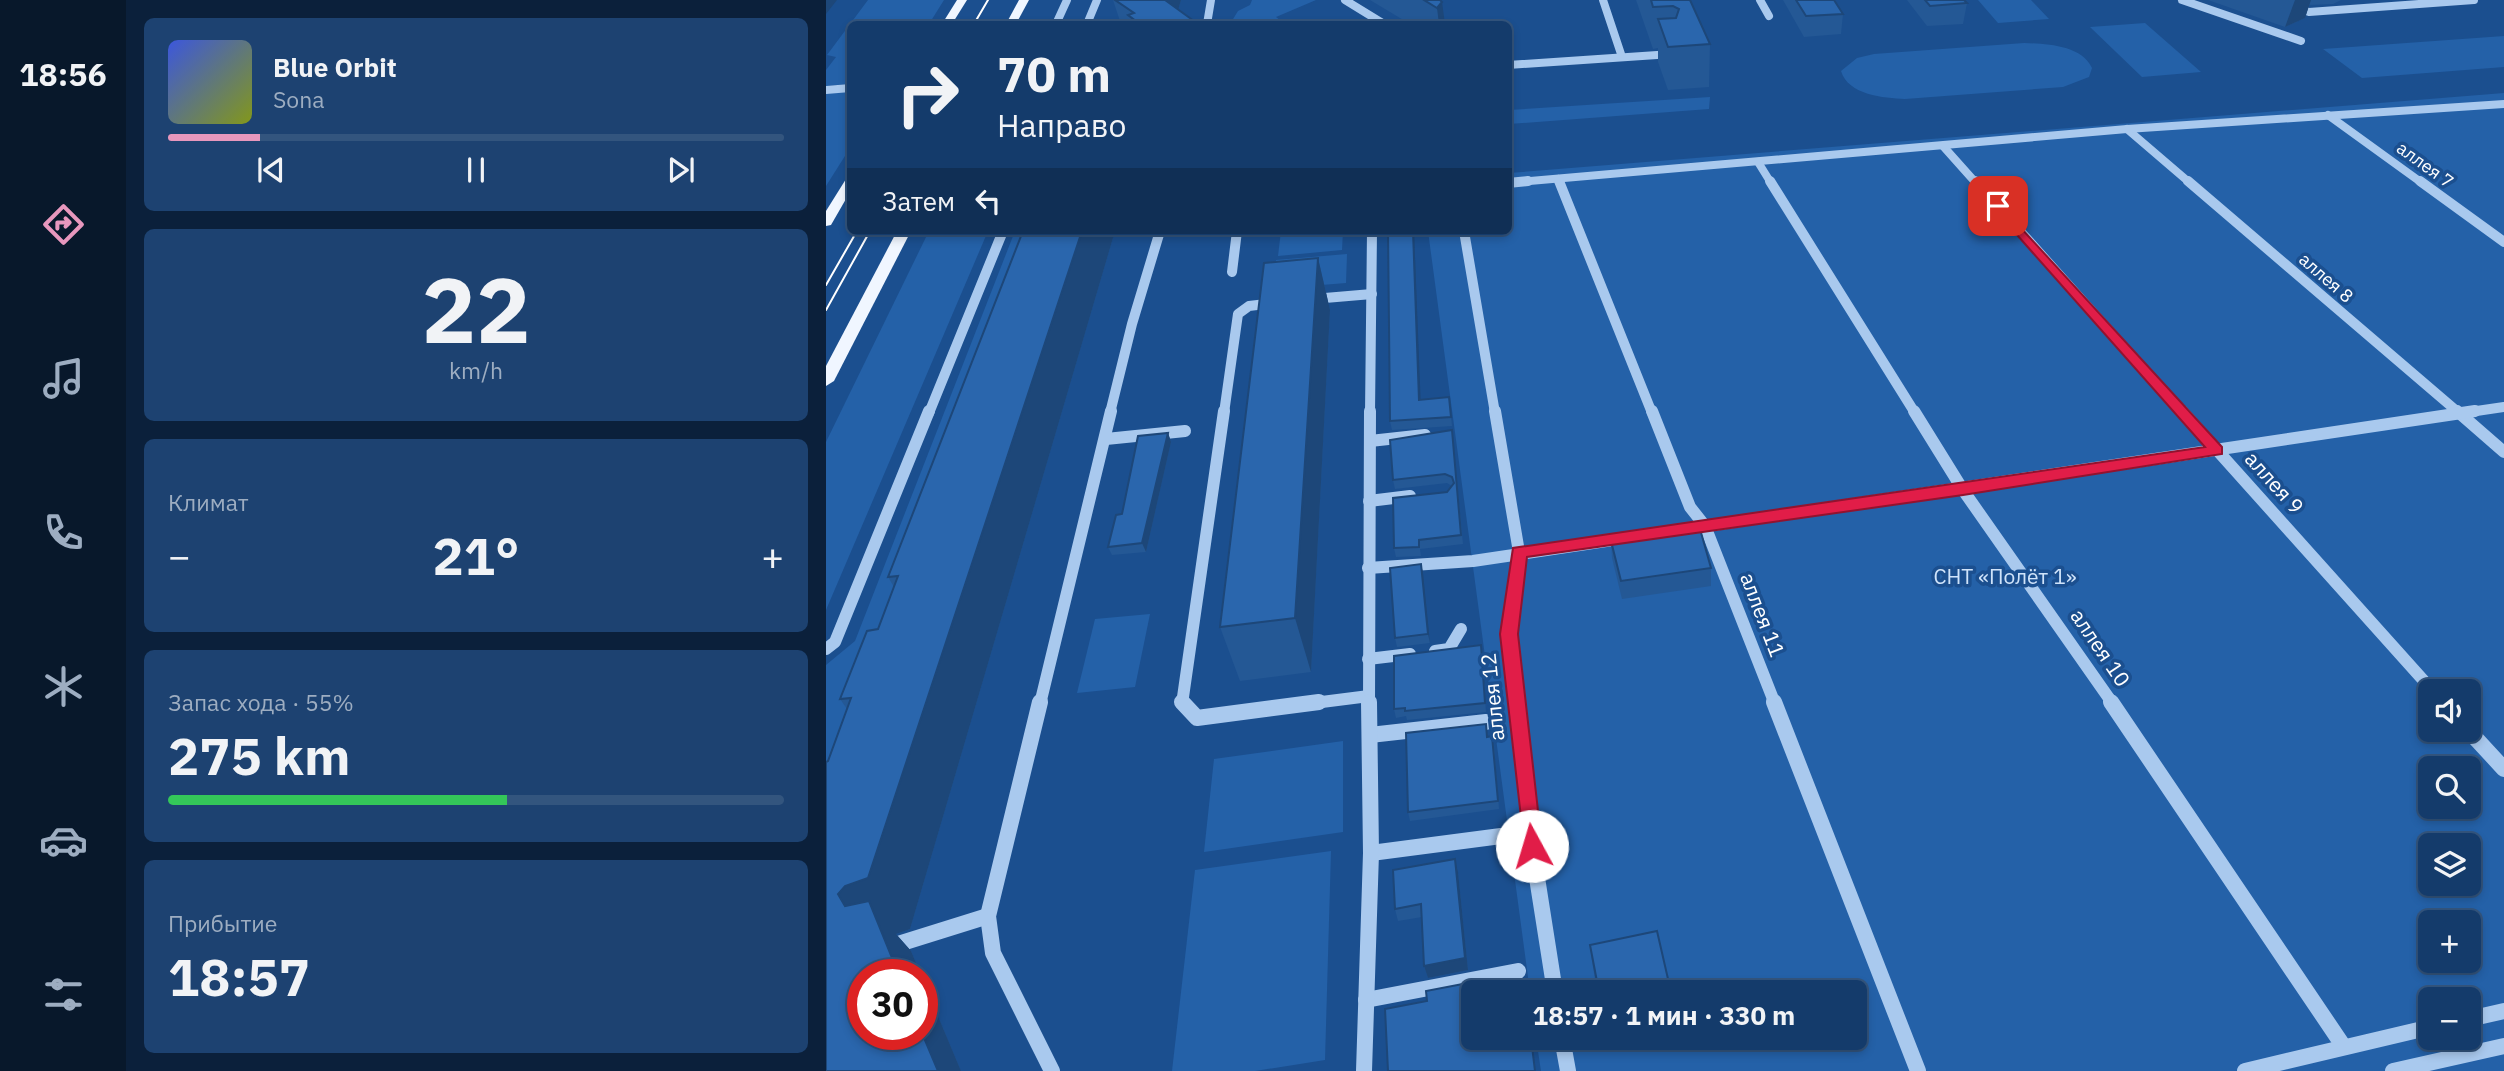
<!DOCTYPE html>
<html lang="ru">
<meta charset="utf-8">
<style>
:root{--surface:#143b6b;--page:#1d4271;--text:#f1f3f6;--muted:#9dadc1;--line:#33557e;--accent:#e797bd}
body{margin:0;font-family:"IBM Plex Sans",sans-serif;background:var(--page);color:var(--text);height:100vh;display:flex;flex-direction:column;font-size:26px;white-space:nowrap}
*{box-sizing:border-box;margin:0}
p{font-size:23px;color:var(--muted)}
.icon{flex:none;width:38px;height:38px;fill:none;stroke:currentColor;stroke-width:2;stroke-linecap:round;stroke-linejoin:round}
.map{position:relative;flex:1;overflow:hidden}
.drawer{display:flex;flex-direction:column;gap:18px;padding:18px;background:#0b203b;width:700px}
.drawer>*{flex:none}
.guide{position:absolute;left:21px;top:21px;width:665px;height:214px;border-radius:10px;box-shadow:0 4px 10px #0003,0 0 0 2px var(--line);background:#143b6b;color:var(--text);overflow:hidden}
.buttons{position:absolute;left:1592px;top:679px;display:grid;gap:14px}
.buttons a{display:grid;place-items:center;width:63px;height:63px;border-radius:10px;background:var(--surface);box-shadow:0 4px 10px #0003,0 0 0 2px var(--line);font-size:35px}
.speed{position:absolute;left:21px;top:959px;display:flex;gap:14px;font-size:35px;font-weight:700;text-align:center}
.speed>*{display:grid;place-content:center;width:91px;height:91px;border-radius:50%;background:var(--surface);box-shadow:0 4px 10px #0003,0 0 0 2px var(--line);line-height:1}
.speed .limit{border:10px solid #d22;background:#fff;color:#111}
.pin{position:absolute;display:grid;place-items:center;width:60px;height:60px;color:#fff;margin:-30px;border-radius:14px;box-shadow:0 4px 10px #0006}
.me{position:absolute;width:77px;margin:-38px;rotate:354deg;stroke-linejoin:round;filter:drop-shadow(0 0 5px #0008)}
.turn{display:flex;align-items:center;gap:24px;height:147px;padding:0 35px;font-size:32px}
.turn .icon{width:91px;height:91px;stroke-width:2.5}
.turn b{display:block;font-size:49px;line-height:60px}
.then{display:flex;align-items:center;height:66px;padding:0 35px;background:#0003;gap:14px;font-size:26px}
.big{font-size:52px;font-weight:800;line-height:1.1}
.drawer .card{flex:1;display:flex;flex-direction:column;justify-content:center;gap:10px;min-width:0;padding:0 24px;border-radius:10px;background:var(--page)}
.drawer .dial{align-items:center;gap:0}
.dial b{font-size:91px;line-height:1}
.song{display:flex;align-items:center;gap:21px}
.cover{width:84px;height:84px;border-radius:10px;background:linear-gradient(135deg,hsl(230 70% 55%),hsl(70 70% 35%))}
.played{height:7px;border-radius:4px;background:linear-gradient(90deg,var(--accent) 15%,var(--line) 15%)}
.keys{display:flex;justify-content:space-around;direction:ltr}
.heat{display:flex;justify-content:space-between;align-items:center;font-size:38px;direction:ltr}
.charge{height:10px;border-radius:5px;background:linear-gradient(90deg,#34c759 55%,var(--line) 0)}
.trip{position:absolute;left:635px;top:980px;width:406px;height:70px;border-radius:10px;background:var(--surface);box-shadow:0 4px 10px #0003,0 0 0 2px var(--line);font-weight:800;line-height:70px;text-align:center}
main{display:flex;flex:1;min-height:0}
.tab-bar{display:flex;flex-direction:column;width:126px;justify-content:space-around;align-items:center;background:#08182b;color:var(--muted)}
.tab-bar .icon{width:49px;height:49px}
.tab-bar .on{color:var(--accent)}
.tab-bar b{font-size:32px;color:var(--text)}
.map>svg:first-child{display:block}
.green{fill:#2461a8;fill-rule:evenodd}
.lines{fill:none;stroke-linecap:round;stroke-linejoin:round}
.minor-far3{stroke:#a9c9ee;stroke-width:8}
.minor-far2{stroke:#a9c9ee;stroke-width:10}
.minor-far1{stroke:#a9c9ee;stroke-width:12}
.minor{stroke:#a9c9ee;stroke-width:16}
.major{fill:#f0f6ff;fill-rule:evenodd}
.tram{stroke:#fff;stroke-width:2}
.wall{fill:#245895}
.shaded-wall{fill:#1d4779}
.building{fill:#2a66ad;stroke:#1d4779;stroke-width:2}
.route{fill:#e11d48;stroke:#92132f;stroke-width:2}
.labels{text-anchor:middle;stroke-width:7;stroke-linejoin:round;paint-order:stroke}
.far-street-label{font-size:18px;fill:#fff;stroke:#1b4f8f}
.street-label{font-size:21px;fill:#fff;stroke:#1b4f8f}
.park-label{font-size:21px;fill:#cfe3fa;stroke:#1b4f8f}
</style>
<main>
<nav class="tab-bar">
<b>18:56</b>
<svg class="icon on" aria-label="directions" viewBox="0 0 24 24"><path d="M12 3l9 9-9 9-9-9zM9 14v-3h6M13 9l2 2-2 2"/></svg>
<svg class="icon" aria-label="music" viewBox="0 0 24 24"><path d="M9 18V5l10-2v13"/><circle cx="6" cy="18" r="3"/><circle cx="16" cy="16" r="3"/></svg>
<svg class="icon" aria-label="phone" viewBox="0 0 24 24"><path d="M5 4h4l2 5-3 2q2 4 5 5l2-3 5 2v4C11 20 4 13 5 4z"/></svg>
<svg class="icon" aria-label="climate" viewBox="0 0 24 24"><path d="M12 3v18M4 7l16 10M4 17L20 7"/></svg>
<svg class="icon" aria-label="car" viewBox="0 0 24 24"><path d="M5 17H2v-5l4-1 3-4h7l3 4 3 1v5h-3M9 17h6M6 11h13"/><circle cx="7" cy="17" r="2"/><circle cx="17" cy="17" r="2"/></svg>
<svg class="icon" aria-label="filters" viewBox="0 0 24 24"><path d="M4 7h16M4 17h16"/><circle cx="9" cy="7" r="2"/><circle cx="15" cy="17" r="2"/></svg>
</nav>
<section class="drawer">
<div class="card">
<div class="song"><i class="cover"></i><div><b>Blue Orbit</b><p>Sona</p></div></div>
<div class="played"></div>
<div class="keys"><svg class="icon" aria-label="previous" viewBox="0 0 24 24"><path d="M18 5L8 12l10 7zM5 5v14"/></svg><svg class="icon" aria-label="pause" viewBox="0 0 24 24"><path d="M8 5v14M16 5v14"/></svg><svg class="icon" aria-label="next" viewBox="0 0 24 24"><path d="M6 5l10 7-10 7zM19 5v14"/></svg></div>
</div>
<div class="card dial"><b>22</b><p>km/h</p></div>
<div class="card"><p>Климат</p>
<div class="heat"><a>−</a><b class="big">21°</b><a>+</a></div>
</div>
<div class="card"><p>Запас хода · 55%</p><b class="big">275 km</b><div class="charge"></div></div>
<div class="card"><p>Прибытие</p><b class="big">18:57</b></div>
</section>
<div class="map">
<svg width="1678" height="1071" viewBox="0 0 1678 1071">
<rect width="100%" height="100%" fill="#1b4f8f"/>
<!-- green -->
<g class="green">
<polygon points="42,0 118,0 103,24 24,24 24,84 0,86 0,70 10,57 1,55"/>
<polygon points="426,0 490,0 450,17 459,24 404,24 412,11 424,5"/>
<polygon points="1152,0 1205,0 1223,19 1172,23"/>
<polygon points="1319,23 1375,72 1316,77 1264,27"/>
<polygon points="1678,36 1678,67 1536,78 1497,49"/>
<path d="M1198,43C1221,44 1255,45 1266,68L1263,77L1237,87L1079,99C1058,98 1022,95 1015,71L1031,58L1048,54Z"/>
<polygon points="24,91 24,148 0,186 0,93"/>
<path d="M1678,93V1071H715L710,1038H1029V992H704L602,231H682L683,173ZM1605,691H1643V730H1605ZM1605,768H1643V807H1605ZM1605,845H1643V884H1605ZM1605,922H1643V961H1605ZM1605,999H1643V1038H1605Z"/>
<polygon points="884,97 883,109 683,124 683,110"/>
<polygon points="103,231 162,231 0,610 0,442"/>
<polygon points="189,231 227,231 0,893 0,665 29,641"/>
<polygon points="455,231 517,231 516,250 452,256"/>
<polygon points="521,254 520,283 447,289 450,260"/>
<polygon points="324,614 309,687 251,693 269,619"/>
<polygon points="517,741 517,832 378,852 388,759"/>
<polygon points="505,851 499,1060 429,1071 346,1071 369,870"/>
</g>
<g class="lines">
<!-- minor-far3 -->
<g class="minor-far3">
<polyline points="519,0 558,24"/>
<polyline points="777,0 796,57"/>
<polyline points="934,0 943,16"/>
<polyline points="1356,0 1475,41"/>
<polyline points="1447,0 1483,12 1648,0"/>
<polyline points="230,24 241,0"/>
<polyline points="261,24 271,0"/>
<polyline points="381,24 385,0"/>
<polyline points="682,65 846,54"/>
<polyline points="0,90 24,88"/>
<polyline points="1502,115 1596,183"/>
<polyline points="1301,129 1364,183"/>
<polyline points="1117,146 1150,183"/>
<polyline points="932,162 945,183"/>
<polyline points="732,179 734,183"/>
<polyline points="682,183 1301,129 1678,104"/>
</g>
<!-- minor-far2 -->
<g class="minor-far2">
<polyline points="733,181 826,413"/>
<polyline points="944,181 1089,413"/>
<polyline points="1149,181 1357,413"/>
<polyline points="1362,181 1633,413"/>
<polyline points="1594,181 1678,242"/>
<polyline points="682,183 702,181"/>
<polyline points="638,231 669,413"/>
<polyline points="406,272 411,231"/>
<polyline points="487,299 546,294"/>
<polyline points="103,413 177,231"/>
<polyline points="284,413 306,324 334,231"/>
<polyline points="398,413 412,314 423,306 448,303"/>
<polyline points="544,413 546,231"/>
<polyline points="1637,413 1678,407"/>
</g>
<!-- minor-far1 -->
<g class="minor-far1">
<polyline points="669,411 693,552 683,634 691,704"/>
<polyline points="826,411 864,507 879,526 949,704"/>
<polyline points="1088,411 1137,490 1287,704"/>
<polyline points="1356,411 1607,691"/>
<polyline points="1631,411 1678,452"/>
<polyline points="280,439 359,431"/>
<polyline points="544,441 599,435"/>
<polyline points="543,501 584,496"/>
<polyline points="542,568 647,561 1649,411"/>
<polyline points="0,649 9,642 103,411"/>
<polyline points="609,651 623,649 635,629"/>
<polyline points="542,659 584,654"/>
<polyline points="214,704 285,411"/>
<polyline points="356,704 398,411"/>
<polyline points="480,704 543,696"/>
<polyline points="543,704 544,411"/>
</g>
<!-- minor -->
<g class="minor">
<polyline points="214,702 162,916 167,953 226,1071"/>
<polyline points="356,702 371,718 493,702"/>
<polyline points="690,702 706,846 729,992"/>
<polyline points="948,702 1092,1071"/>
<polyline points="1285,702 1518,1047"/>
<polyline points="1642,730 1678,769"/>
<polyline points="544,735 660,722"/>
<polyline points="545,853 675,836"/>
<polyline points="66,946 162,916"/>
<polyline points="540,1000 692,971"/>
<polyline points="1643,1019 1678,1011"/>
<polyline points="736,1038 742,1071"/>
<polyline points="538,1071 545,853 543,702"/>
<polyline points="1419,1071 1605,1027"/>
<polyline points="1567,1071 1678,1046"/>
</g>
<!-- major -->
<g class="major">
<polygon points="131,0 141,0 126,24 116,24"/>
<polygon points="193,0 203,0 190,24 180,24"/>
<polygon points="24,178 24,192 5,225 0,226 0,211 20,179"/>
<polygon points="71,231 85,231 8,381 0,386 0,366"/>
</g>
<!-- tram -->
<g class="tram">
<polyline points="148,24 162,0"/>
<polyline points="0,285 31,231"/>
<polyline points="0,310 44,231"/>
</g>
</g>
<!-- wall -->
<g class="wall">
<polygon points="287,0 355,0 352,10 372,24 295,24"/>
<polygon points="544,0 614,0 619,24 584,24"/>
<polygon points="810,0 864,0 884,44 883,87 842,90 832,62 832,48 827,49"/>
<polygon points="957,0 1008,0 1017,14 1015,34 978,37"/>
<polygon points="1081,0 1138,0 1141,3 1137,24 1101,26"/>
<polygon points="1382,0 1515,0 1507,4 1483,5 1479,18 1459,27"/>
<polygon points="197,231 289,231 84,929 70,934 85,951 95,975 37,975 96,978 135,1071 0,1071 2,761 21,709 14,699 52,629 68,587 62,577"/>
<polygon points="562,231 588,231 594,400 623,397 626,426 566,430 564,421"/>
<polygon points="492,258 504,310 485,672 414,681 394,627"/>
<polygon points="342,433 345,442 320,552 286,555 282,547 296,514"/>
<polygon points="627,439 637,544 594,549 595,556 570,557 568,548 626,486 621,483 569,489 567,480"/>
<polygon points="785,541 885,568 885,586 796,599 786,558"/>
<polygon points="597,573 604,643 571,647 569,638"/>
<polygon points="655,645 660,712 581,720 580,716 570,718 568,709"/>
<polygon points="662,737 668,745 673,809 584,821 582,812"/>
<polygon points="629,859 632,872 642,970 602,978 598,966 596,917 572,921 569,909"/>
<polygon points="764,945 845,992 771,992 766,961"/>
</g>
<!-- shaded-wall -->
<g class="shaded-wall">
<polygon points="0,0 11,0 0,14"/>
<polygon points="333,0 355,0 348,24"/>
<polygon points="1469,0 1485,0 1479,18 1459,27"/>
<polygon points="616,2 619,24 613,24 611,8"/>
<polygon points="256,231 289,231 84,929 70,934 85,951 95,975 73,975 19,906 12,894 19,886"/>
<polygon points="587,231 588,231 595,409 593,400"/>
<polygon points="492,258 504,310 485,672 469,618"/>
<polygon points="342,433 345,442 320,552 316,543"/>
<polygon points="595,564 597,573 604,643 602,634"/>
<polygon points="629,859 632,872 642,970 602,978 598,966"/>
<polygon points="96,978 135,1071 112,1071 96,1033"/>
</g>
<!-- building -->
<g class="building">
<polygon points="289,0 339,0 372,24 314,24 302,15 308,13"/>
<polygon points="598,0 614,0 616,2 611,8"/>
<polygon points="825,0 864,0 884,44 842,47 832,19 850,18 853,9 847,6 827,7"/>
<polygon points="970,0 1008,0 1017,14 980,16"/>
<polygon points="1099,0 1138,0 1141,3 1104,6"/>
<polygon points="197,231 256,231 42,878 19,886 12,894 19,906 43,901 73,975 37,975 37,1034 96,1034 96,1033 112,1071 0,1071 0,762 2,761 25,698 14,699 41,631 52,629 72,576 62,577"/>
<polygon points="562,231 587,231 593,400 623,397 625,417 564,421"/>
<polygon points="492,258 469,618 394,627 438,263"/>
<polygon points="626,430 635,535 593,540 593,547 568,548 567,498 621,492 628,483 626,477 619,474 567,480 564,440"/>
<polygon points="342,433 316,543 282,547 290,515 296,514 312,436"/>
<polygon points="874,529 885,568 795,581 785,541"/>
<polygon points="595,564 602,634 569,638 564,568"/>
<polygon points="655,645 659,703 579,711 579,708 568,709 568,656"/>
<polygon points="660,724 661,737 666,736 672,801 582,812 580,733"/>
<polygon points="629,859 639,958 598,966 595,904 569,909 567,870"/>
<polygon points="831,931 845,992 773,992 764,945"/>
<polygon points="642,983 642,994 648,993 648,1038 705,1038 709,1071 562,1071 559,1009 601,1001 600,991"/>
<polygon points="698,983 699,992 650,992"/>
</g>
<!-- route -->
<polygon class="route" points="1172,203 1396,447 1396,454 1137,495 701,557 692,634 716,846 713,852 706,855 699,852 674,634 687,548 1379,447 1168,209 1166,206"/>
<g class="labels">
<!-- far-street labels -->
<g class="far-street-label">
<text transform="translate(1599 165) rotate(36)" y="6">аллея 7</text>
<text transform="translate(1500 278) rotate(41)" y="6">аллея 8</text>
</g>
<!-- street labels -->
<g class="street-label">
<text transform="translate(1448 483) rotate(48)" y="7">аллея 9</text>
<text transform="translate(936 615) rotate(69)" y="7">аллея 11</text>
<text transform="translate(1274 648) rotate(56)" y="7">аллея 10</text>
<text transform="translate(667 697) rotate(-96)" y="7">аллея 12</text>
</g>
<!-- park labels -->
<g class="park-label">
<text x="1179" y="584">СНТ «Полёт 1»</text>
</g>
</g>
</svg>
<div class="buttons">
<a><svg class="icon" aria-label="sound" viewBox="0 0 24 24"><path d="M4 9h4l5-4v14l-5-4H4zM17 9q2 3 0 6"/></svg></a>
<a><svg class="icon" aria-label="search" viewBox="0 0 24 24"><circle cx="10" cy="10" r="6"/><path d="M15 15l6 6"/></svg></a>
<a><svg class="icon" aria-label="layers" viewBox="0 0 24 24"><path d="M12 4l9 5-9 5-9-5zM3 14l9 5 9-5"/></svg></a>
<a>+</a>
<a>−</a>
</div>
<div class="speed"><div class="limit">30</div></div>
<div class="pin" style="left:1172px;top:206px;background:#d93025"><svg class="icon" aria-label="arrive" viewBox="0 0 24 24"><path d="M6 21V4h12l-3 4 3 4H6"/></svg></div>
<svg class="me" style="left:706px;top:846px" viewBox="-20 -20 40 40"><circle r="19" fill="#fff"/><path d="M0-13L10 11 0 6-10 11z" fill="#e11d48"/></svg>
<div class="trip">18:57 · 1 мин · 330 m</div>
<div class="guide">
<div class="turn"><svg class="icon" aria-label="right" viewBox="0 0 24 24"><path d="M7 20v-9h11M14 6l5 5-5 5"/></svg><div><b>70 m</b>Направо</div></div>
<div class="then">Затем<svg class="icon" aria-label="left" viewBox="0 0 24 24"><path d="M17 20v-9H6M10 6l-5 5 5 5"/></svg></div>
</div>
</div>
</main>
